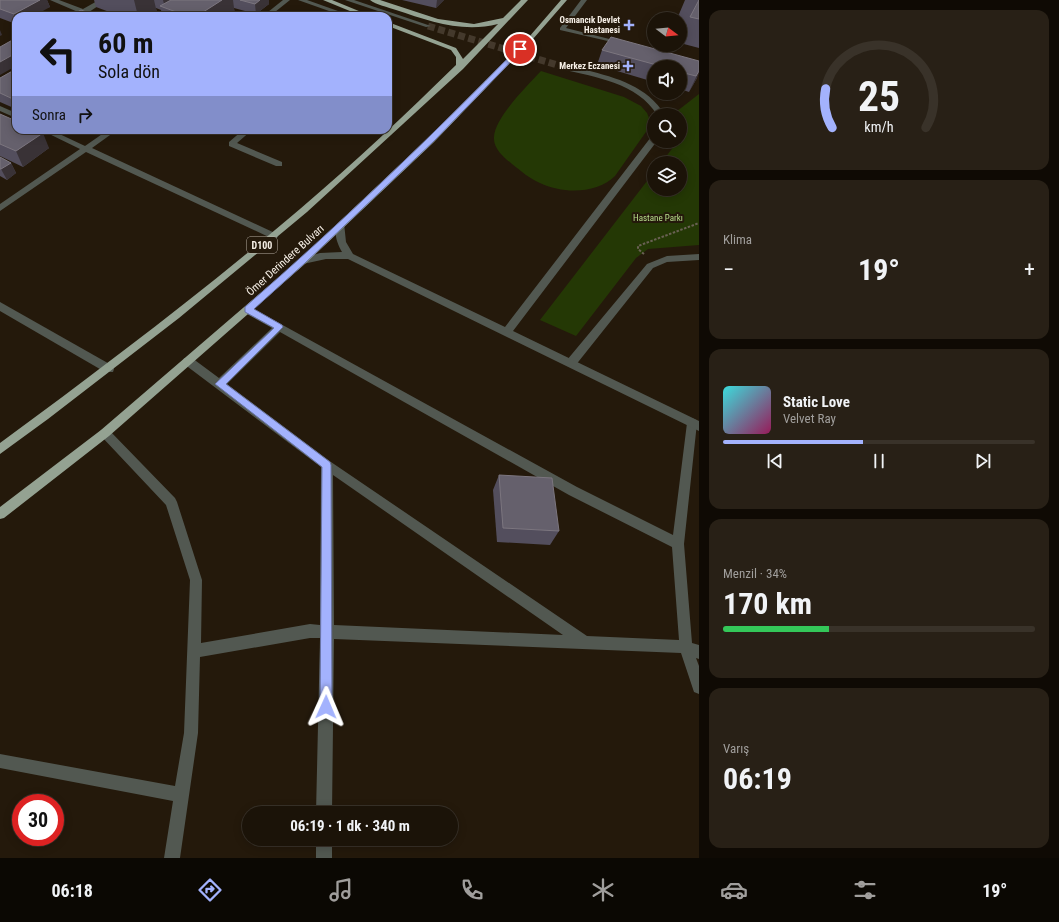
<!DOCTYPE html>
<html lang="tr">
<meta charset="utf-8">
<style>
:root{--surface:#1b1308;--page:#282016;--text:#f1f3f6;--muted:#a09e9c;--line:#393229;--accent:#a3b2fd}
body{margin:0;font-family:"Roboto Condensed",sans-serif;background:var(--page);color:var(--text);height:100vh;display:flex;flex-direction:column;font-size:15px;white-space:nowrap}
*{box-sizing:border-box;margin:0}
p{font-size:13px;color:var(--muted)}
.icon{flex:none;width:22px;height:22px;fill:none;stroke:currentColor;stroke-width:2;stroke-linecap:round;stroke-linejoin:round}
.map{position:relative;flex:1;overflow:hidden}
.details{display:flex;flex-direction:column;gap:10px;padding:10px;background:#0f0a04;width:360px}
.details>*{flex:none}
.hud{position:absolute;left:12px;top:12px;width:380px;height:122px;border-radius:12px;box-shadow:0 2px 10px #0003,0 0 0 1px var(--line);background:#a3b2fd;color:#111;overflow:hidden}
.needle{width:26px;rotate:106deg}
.tools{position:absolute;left:647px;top:12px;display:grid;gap:8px}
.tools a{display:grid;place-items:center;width:40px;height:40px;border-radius:50%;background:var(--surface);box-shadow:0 2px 10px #0003,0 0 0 1px var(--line);font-size:20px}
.speed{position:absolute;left:12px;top:794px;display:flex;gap:8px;font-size:20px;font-weight:700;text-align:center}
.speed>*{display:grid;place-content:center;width:52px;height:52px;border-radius:50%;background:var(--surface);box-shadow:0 2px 10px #0003,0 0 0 1px var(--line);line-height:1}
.speed .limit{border:6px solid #d22;background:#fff;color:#111}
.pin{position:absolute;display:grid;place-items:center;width:34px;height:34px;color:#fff;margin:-17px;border:2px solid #fff;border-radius:50%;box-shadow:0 1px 4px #0007}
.me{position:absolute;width:44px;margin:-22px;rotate:1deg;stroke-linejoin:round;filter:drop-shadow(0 0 3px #0008)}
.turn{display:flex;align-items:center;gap:14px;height:84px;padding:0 20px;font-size:18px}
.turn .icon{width:52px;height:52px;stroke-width:2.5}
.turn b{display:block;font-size:28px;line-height:34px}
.then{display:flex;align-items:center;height:38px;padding:0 20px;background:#0003;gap:8px;font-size:15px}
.big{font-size:30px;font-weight:700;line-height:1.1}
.details .card{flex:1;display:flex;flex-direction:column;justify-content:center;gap:6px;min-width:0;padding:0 14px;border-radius:12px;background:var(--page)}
.details .dial{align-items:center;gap:0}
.dial svg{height:104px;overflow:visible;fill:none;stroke:var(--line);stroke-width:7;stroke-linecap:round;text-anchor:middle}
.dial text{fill:var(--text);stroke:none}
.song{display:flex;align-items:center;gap:12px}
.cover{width:48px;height:48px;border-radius:6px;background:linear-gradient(135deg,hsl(180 70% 55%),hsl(330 70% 35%))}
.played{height:4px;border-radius:2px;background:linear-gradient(90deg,var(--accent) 45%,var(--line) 45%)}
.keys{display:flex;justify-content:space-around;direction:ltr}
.heat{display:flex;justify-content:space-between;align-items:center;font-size:22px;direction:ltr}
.charge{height:6px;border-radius:3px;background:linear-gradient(90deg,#34c759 34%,var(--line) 0)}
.trip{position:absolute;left:242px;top:806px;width:216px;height:40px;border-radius:20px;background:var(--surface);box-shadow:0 2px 10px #0003,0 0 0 1px var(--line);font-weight:700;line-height:40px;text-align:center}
.tab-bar{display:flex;height:64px;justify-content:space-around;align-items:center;background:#0b0803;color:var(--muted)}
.tab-bar .icon{width:28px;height:28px}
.tab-bar .current{color:var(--accent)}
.tab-bar b{font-size:18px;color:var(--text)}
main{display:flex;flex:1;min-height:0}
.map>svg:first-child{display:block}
.green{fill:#243805}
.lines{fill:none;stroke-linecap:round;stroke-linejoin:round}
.tertiary-tunnel{stroke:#44392c;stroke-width:7;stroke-dasharray:7 3.5;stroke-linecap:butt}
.path{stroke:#6a6154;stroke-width:2;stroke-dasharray:2.5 1.5;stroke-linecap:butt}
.service{fill:#525851;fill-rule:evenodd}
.minor{fill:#525851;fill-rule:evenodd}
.tertiary{fill:#525851;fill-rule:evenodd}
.trunk{fill:#94a292;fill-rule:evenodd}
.wall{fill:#534e5d}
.shaded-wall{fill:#393236}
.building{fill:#65606c;stroke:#7c767f}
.route{fill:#a3b2fd;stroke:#6a74a4}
.poi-dot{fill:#a3b2fd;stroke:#24190b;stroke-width:1.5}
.labels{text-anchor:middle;stroke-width:4;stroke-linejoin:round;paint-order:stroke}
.far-poi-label{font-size:9px;font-weight:bold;fill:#f7f0e7;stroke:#24190b;text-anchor:end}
.far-park-label{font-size:9px;fill:#b9df8d;stroke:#24190b}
.shield{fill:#24190b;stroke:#b8b0a5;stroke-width:1}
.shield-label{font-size:10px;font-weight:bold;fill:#f7f0e7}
.street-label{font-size:11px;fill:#f7f0e7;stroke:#24190b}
</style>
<main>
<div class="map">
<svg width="699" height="858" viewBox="0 0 699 858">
<rect width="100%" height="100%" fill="#24190b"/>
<!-- green -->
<g class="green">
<path d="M541,71L624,97L641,106L647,113L649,118L648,129L615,176C597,194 563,194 540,183C530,179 521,171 512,164C505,158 493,149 494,137C495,117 528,85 541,71Z"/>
<polygon points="699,94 699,245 648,249 636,258 576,336 540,320 654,172 654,189 680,189 680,163 661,163 678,141 680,141 680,115 678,115 676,112"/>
</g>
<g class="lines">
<!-- tertiary-tunnel -->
<polyline class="tertiary-tunnel" points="428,26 564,67"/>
<!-- path -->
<polyline class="path" points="644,254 638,249 638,246 699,223"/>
<!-- service -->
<g class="service">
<polygon points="298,0 307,0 352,16 343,16"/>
<polygon points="581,0 587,0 566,28 625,43 625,45 560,30 560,28"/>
<polygon points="243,130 252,130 237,143 282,162 282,166 276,166 229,146 229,142"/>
</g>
<!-- minor -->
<g class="minor">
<polygon points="50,0 59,0 83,9 99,0 107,0 89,12 97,16 78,15 77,14 78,12"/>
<polygon points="283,0 290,0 270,16 263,16"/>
<polygon points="0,106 16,113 16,118 0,111"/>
<polygon points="41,130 51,130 85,146 108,130 117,130 92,148 277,234 278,236 277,238 271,238 86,152 0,211 0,204 80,149"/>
<polygon points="699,254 699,260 667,262 653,268 575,366 567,366 566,363 567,360 647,264 667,256"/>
<polygon points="0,302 113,366 114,369 113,372 105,372 0,311"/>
<path d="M248,306L577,487L673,535L687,423L688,420L692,418L696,420L697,423L684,544L692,643L699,645V659L696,658L699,666V694L694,692L681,653L334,639L332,813H316L320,638H310L200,657L198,733L180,858H164L173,801L0,768V754L175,786L184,733L190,580L166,505L101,436L99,433L101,430L105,428L109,430L175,498L177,502L202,580L201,643L310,624L320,625L321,467L184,364L183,361L184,358H192L219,378L272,328L245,313L243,310ZM280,332L569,495L672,547L679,640L587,636L331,462L227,384ZM333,475L563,635L334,625Z"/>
<rect x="316" y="839" width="16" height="19"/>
</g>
<!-- tertiary -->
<g class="tertiary">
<polygon points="345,0 354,0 431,26 426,27"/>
<path d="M561,65C569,64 578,69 586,70C617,78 647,86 665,115H657C638,83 595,77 561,69Z"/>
<path d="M651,137H654V141H657L513,331L699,421V431L348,259H326L303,264L298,261L300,259L320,253L342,252C337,243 333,233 338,223H344L346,242L353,254L505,327Z"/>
</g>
<!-- trunk -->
<g class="trunk">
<polygon points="323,0 332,0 371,16 362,16"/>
<path d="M370,0H380L438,19L474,24L503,18L521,0H528L463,69L307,212L179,318L48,419L0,454V443C102,368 204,291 300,209C354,163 406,114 456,65V57L451,50L388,26V22L456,48L463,59L498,24C462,33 429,21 396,10C388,7 376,5 370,0Z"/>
<polygon points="561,0 567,0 533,39 434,142 306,263 109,436 4,518 0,519 0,507 101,430 300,259 428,138 529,37"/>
</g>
</g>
<!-- wall -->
<g class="wall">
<polygon points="0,0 47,0 50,7 16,16 16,24 0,18"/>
<polygon points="94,0 269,0 269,4 256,14 234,8 235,16 162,16 161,10 156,8 157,13 152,16 120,16 96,7"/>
<polygon points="402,0 444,0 436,8"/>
<polygon points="685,0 699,0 699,48 680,43 687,25 680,23 680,19 677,19"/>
<polygon points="602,50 699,61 697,78 689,92 680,89 680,67 654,67 654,82 597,65"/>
<polygon points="16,69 16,109 0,102 0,78"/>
<polygon points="0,114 49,148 23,167 0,156"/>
<polygon points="0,157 11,163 16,173 7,180 0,176"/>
<polygon points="499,475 559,531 550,545 497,542 493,490"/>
</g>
<!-- shaded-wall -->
<g class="shaded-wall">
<polygon points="40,0 47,0 50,7 34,16 16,16 16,20 14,14"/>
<polygon points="134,0 154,0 157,13 152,16 138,16"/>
<polygon points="163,0 184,0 165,8"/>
<polygon points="222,0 233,0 235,16 197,16"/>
<polygon points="260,0 269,0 269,4 256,14 255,4"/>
<polygon points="437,0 444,0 436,8"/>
<polygon points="0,30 2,35 0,36"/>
<polygon points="16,53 16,66 0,75 0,62"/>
<polygon points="699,71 699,73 697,78 689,92"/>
<polygon points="43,133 49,148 23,167 16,151"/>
<polygon points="11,163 16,173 7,180 1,169"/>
</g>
<!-- building -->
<g class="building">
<polygon points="0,0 40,0 14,14 0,9"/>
<polygon points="171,0 222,0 197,16 187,16 160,6"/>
<polygon points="240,0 260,0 255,4"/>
<polygon points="699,0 699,19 690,17"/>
<polygon points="81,10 97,16 70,16"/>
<polygon points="611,37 699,61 699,71 696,76 680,72 680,67 664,67 602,50"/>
<polygon points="16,38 16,53 0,62 0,47"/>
<polygon points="16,69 16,99 15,100 0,93 0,78"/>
<polygon points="0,114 16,121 16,130 37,130 43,133 16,151 0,144"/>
<polygon points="0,157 11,163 1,169 0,169"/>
<polygon points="499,475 552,478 559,531 503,528"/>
</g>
<!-- route -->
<path class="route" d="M518,48L523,49L434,141L305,263L254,309L282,325L283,327L226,384L330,462L331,465L332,707L330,711L326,713L322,711L320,707L322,467L215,384L274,328L245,312V307C340,224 430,138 518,48Z"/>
<!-- markers -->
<g class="poi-dot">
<path d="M627 19h4v4h4v4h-4v4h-4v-4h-4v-4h4z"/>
<path d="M626 60h4v4h4v4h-4v4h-4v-4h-4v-4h4z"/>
</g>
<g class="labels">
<!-- far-poi labels -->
<g class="far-poi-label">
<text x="620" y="23">Osmancık Devlet<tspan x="620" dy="10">Hastanesi</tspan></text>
<text x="620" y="69">Merkez Eczanesi</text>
</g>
<!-- far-park labels -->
<g class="far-park-label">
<text x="658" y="221">Hastane Parkı</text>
</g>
<!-- shield labels -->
<rect class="shield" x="247" y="237" width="30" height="16" rx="3"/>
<g class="shield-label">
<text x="262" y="249">D100</text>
</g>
<!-- street labels -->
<g class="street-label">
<text transform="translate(285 260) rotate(-42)" y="4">Ömer Derindere Bulvarı</text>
</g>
</g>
</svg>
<div class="tools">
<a><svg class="needle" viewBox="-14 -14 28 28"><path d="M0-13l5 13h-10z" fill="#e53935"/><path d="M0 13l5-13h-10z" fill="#a09e9c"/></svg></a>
<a><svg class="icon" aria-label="sound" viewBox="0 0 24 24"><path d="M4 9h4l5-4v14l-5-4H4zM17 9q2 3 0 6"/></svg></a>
<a><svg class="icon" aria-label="search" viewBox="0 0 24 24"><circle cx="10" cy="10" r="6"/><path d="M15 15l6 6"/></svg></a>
<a><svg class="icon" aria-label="layers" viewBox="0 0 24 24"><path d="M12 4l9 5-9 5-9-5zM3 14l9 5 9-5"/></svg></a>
</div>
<div class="speed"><div class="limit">30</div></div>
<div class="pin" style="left:520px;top:49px;background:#d93025"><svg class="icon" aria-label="arrive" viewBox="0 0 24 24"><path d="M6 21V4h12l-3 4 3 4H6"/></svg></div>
<svg class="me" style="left:326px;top:707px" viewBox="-20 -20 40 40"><path d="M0-17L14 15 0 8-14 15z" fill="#a3b2fd" stroke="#fff" stroke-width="4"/></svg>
<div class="trip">06:19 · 1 dk · 340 m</div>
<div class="hud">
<div class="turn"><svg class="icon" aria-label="left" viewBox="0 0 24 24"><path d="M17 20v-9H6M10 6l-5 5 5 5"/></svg><div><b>60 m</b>Sola dön</div></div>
<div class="then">Sonra<svg class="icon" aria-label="right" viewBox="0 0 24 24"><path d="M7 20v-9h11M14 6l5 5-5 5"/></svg></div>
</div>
</div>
<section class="details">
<div class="card dial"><svg viewBox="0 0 100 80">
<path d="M14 69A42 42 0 1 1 86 69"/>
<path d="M14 69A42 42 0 0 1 9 39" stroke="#a3b2fd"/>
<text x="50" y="56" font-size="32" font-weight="700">25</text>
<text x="50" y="72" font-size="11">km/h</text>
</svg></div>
<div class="card"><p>Klima</p>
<div class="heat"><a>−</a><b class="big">19°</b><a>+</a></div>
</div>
<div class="card">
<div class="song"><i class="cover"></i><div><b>Static Love</b><p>Velvet Ray</p></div></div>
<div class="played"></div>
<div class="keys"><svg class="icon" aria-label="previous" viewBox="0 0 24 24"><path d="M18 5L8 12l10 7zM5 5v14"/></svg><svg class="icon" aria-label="pause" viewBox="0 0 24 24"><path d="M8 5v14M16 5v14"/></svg><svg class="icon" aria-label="next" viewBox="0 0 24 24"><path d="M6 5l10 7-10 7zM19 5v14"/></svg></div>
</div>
<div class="card"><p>Menzil · 34%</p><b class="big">170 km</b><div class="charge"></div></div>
<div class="card"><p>Varış</p><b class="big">06:19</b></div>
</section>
</main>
<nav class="tab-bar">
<b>06:18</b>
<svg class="icon current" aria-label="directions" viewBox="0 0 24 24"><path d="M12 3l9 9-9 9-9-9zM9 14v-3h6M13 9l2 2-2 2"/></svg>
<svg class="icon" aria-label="music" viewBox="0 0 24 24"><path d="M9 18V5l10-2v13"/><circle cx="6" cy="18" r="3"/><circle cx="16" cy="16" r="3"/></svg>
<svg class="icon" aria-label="phone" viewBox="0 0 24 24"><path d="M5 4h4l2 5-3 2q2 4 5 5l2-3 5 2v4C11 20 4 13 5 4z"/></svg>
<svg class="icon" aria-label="climate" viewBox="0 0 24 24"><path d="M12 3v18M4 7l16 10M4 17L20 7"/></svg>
<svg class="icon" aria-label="car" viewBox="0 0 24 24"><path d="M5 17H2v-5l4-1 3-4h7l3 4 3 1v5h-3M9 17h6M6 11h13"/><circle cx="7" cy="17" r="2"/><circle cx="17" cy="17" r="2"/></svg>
<svg class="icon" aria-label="filters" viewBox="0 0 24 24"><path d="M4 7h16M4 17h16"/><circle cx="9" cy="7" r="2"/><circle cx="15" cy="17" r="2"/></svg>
<b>19°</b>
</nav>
